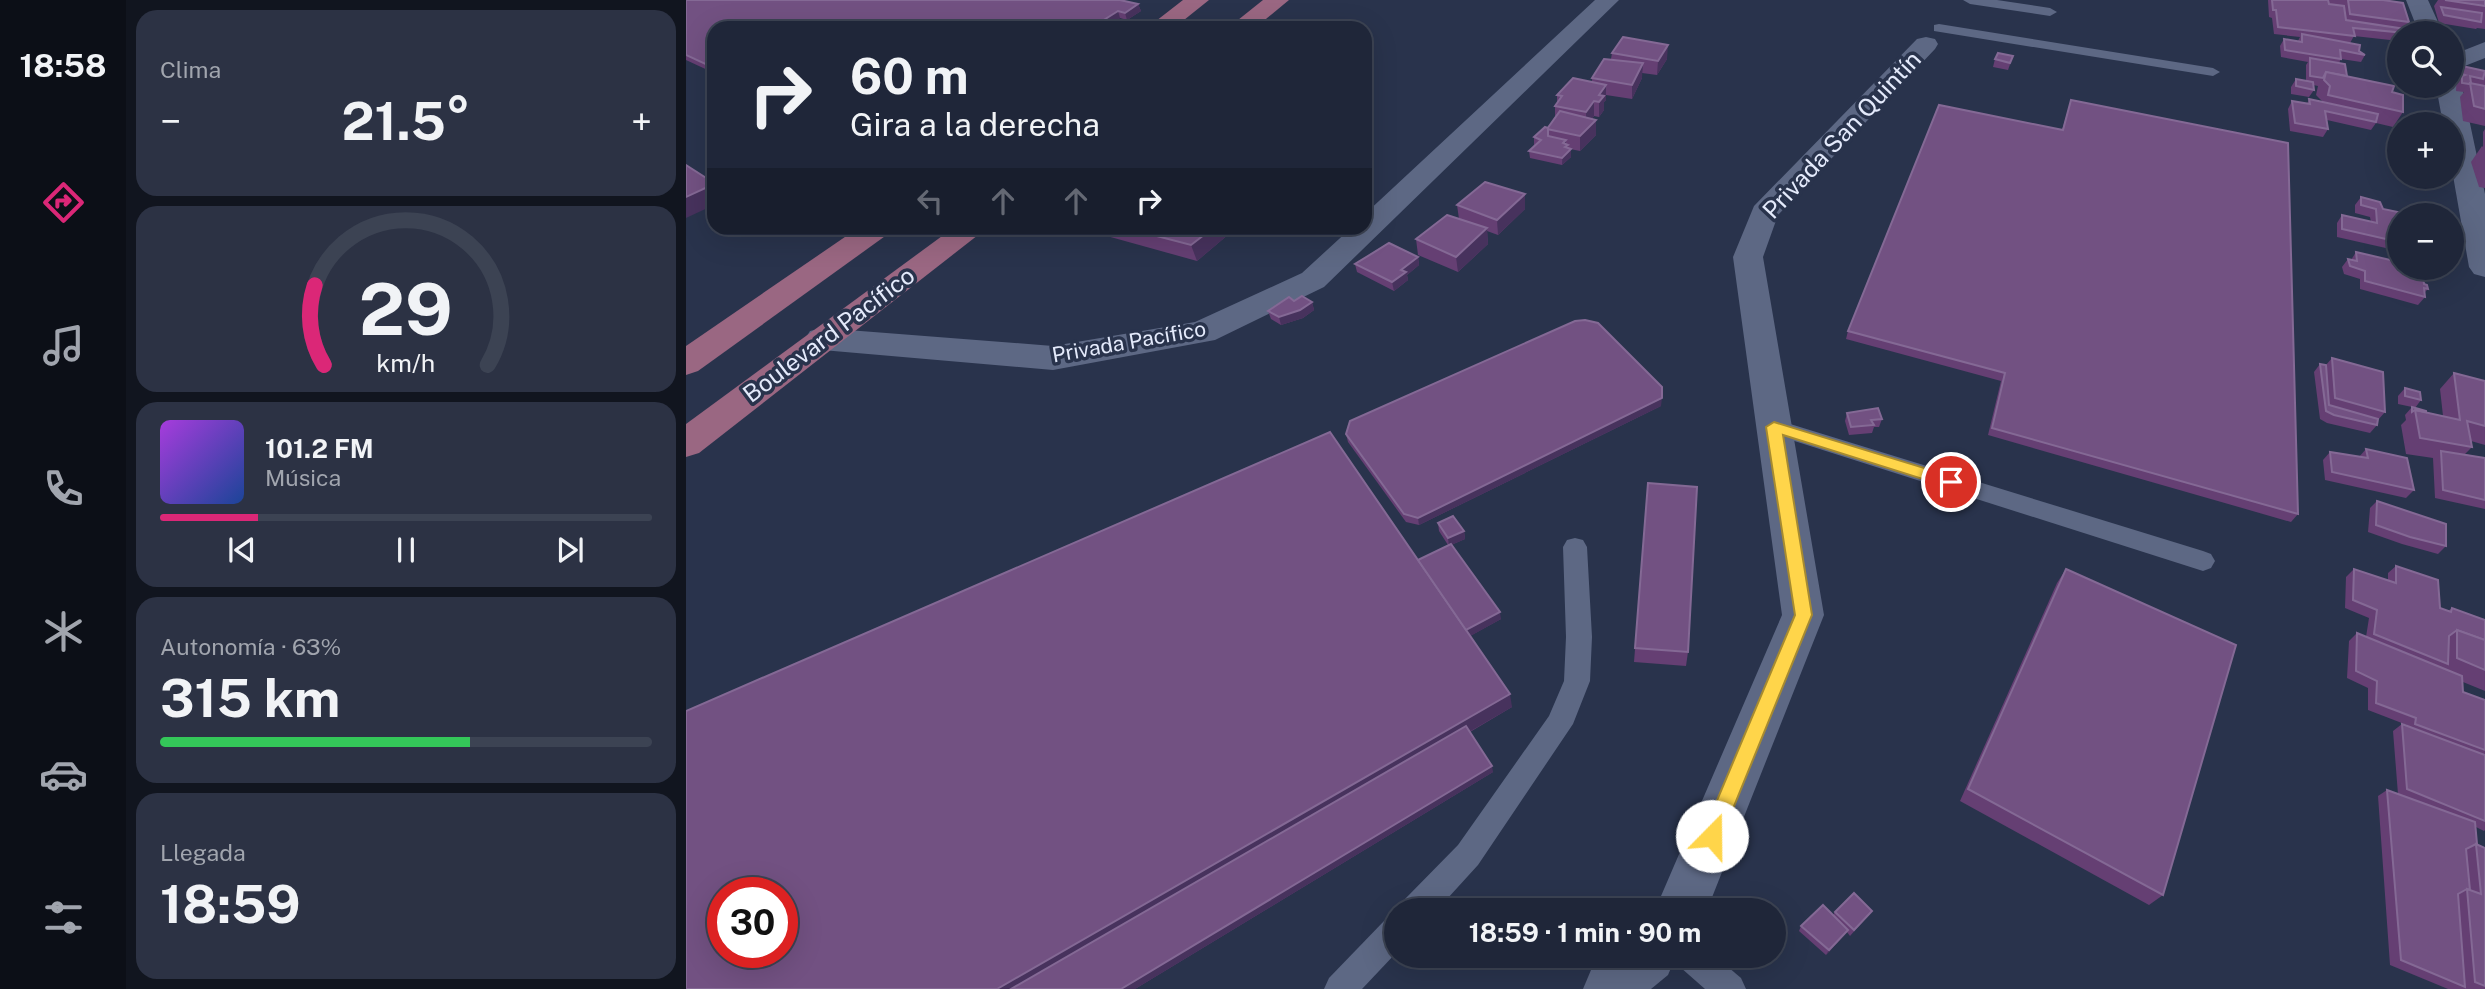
<!DOCTYPE html>
<html lang="es">
<meta charset="utf-8">
<style>
:root{--surface:#1f2639;--page:#2c3244;--text:#f1f3f6;--muted:#a1a5ae;--line:#3c4353;--accent:#db2777}
body{margin:0;font-family:"Public Sans",sans-serif;background:var(--page);color:var(--text);height:100vh;display:flex;flex-direction:column;font-size:26px;white-space:nowrap}
*{box-sizing:border-box;margin:0}
p{font-size:23px;color:var(--muted)}
.icon{flex:none;width:38px;height:38px;fill:none;stroke:currentColor;stroke-width:2;stroke-linecap:round;stroke-linejoin:round}
.map{position:relative;flex:1;overflow:hidden}
.panel{display:flex;flex-direction:column;gap:10px;padding:10px;background:#11151f;width:560px}
.panel>*{flex:none}
.top-card{position:absolute;left:21px;top:21px;width:665px;height:214px;border-radius:21px;box-shadow:0 7px 28px #0002,0 0 0 2px var(--line);background:#1f2639;color:var(--text);overflow:hidden}
.fabs{position:absolute;left:1701px;top:21px;display:grid;gap:14px}
.fabs a{display:grid;place-items:center;width:77px;height:77px;border-radius:50%;background:var(--surface);box-shadow:0 7px 28px #0002,0 0 0 2px var(--line);font-size:35px}
.speed{position:absolute;left:21px;top:877px;display:flex;gap:14px;font-size:35px;font-weight:700;text-align:center}
.speed>*{display:grid;place-content:center;width:91px;height:91px;border-radius:50%;background:var(--surface);box-shadow:0 7px 28px #0002,0 0 0 2px var(--line);line-height:1}
.speed .limit{border:10px solid #d22;background:#fff;color:#111}
.pin{position:absolute;display:grid;place-items:center;width:60px;height:60px;color:#fff;margin:-30px;border:4px solid #fff;border-radius:50%;box-shadow:0 2px 7px #0007}
.me{position:absolute;width:77px;margin:-38px;rotate:22deg;stroke-linejoin:round;filter:drop-shadow(0 0 5px #0008)}
.turn{display:flex;align-items:center;gap:24px;height:147px;padding:0 28px;font-size:32px}
.turn .icon{width:91px;height:91px;stroke-width:2.5}
.turn b{display:block;font-size:49px;line-height:60px}
.lanes{display:flex;align-items:center;height:66px;padding:0 28px;background:#0003;justify-content:center;gap:35px;direction:ltr}
.lanes .off{opacity:.35}
.big{font-size:52px;font-weight:700;line-height:1.1}
.panel .widget{flex:1;display:flex;flex-direction:column;justify-content:center;gap:10px;min-width:0;padding:0 24px;border-radius:21px;background:var(--page)}
.panel .dial{align-items:center;gap:0}
.dial svg{height:182px;overflow:visible;fill:none;stroke:var(--line);stroke-width:7;stroke-linecap:round;text-anchor:middle}
.dial text{fill:var(--text);stroke:none}
.song{display:flex;align-items:center;gap:21px}
.cover{width:84px;height:84px;border-radius:10px;background:linear-gradient(135deg,hsl(280 70% 55%),hsl(220 70% 35%))}
.played{height:7px;border-radius:4px;background:linear-gradient(90deg,var(--accent) 20%,var(--line) 20%)}
.keys{display:flex;justify-content:space-around;direction:ltr}
.heat{display:flex;justify-content:space-between;align-items:center;font-size:38px;direction:ltr}
.charge{height:10px;border-radius:5px;background:linear-gradient(90deg,#34c759 63%,var(--line) 0)}
.trip{position:absolute;left:698px;top:898px;width:402px;height:70px;border-radius:35px;background:var(--surface);box-shadow:0 7px 28px #0002,0 0 0 2px var(--line);font-weight:700;line-height:70px;text-align:center}
main{display:flex;flex:1;min-height:0}
.dock{display:flex;flex-direction:column;width:126px;justify-content:space-around;align-items:center;background:#0c0f17;color:var(--muted)}
.dock .icon{width:49px;height:49px}
.dock .current{color:var(--accent)}
.dock b{font-size:32px;color:var(--text)}
.map>svg:first-child{display:block}
.lines{fill:none;stroke-linecap:round;stroke-linejoin:round}
.service{fill:#5d6884;fill-rule:evenodd}
.minor{fill:#5d6884;fill-rule:evenodd}
.primary{fill:#9a6782;fill-rule:evenodd}
.wall{fill:#653f73}
.shaded-wall{fill:#47325d}
.building{fill:#725182;stroke:#846995;stroke-width:2;fill-rule:evenodd}
.route{fill:#ffd54a;stroke:#a68a30;stroke-width:2}
.labels{text-anchor:middle;stroke-width:7;stroke-linejoin:round;paint-order:stroke}
.far-street-label{font-size:21px;fill:#e4eafb;stroke:#29334c}
.street-label{font-size:24px;fill:#e4eafb;stroke:#29334c}
</style>
<main>
<nav class="dock">
<b>18:58</b>
<svg class="icon current" aria-label="directions" viewBox="0 0 24 24"><path d="M12 3l9 9-9 9-9-9zM9 14v-3h6M13 9l2 2-2 2"/></svg>
<svg class="icon" aria-label="music" viewBox="0 0 24 24"><path d="M9 18V5l10-2v13"/><circle cx="6" cy="18" r="3"/><circle cx="16" cy="16" r="3"/></svg>
<svg class="icon" aria-label="phone" viewBox="0 0 24 24"><path d="M5 4h4l2 5-3 2q2 4 5 5l2-3 5 2v4C11 20 4 13 5 4z"/></svg>
<svg class="icon" aria-label="climate" viewBox="0 0 24 24"><path d="M12 3v18M4 7l16 10M4 17L20 7"/></svg>
<svg class="icon" aria-label="car" viewBox="0 0 24 24"><path d="M5 17H2v-5l4-1 3-4h7l3 4 3 1v5h-3M9 17h6M6 11h13"/><circle cx="7" cy="17" r="2"/><circle cx="17" cy="17" r="2"/></svg>
<svg class="icon" aria-label="filters" viewBox="0 0 24 24"><path d="M4 7h16M4 17h16"/><circle cx="9" cy="7" r="2"/><circle cx="15" cy="17" r="2"/></svg>
</nav>
<section class="panel">
<div class="widget"><p>Clima</p>
<div class="heat"><a>−</a><b class="big">21.5°</b><a>+</a></div>
</div>
<div class="widget dial"><svg viewBox="0 0 100 80">
<path d="M14 69A42 42 0 1 1 86 69"/>
<path d="M14 69A42 42 0 0 1 10 34" stroke="#db2777"/>
<text x="50" y="56" font-size="32" font-weight="700">29</text>
<text x="50" y="72" font-size="11">km/h</text>
</svg></div>
<div class="widget">
<div class="song"><i class="cover"></i><div><b>101.2 FM</b><p>Música</p></div></div>
<div class="played"></div>
<div class="keys"><svg class="icon" aria-label="previous" viewBox="0 0 24 24"><path d="M18 5L8 12l10 7zM5 5v14"/></svg><svg class="icon" aria-label="pause" viewBox="0 0 24 24"><path d="M8 5v14M16 5v14"/></svg><svg class="icon" aria-label="next" viewBox="0 0 24 24"><path d="M6 5l10 7-10 7zM19 5v14"/></svg></div>
</div>
<div class="widget"><p>Autonomía · 63%</p><b class="big">315 km</b><div class="charge"></div></div>
<div class="widget"><p>Llegada</p><b class="big">18:59</b></div>
</section>
<div class="map">
<svg width="1799" height="989" viewBox="0 0 1799 989">
<rect width="100%" height="100%" fill="#29334c"/>
<g class="lines">
<!-- service -->
<g class="service">
<polygon points="1277,0 1311,0 1364,8 1371,12 1364,16 1284,4"/>
<polygon points="1253,24 1527,68 1534,72 1527,76 1248,31 1248,25"/>
<polygon points="1088,419 1517,551 1525,554 1529,561 1525,568 1517,571 1080,432 1077,427 1080,422"/>
<polygon points="889,538 897,540 901,547 906,637 904,681 887,724 792,865 751,910 715,910 719,899 772,845 863,716 878,681 880,637 877,547 881,540"/>
<polygon points="710,915 710,953 676,989 638,989 643,978 699,920"/>
<polygon points="989,956 1029,956 1055,978 1060,989 1019,989 994,967"/>
</g>
<!-- minor -->
<g class="minor">
<polygon points="909,0 933,0 638,287 529,340 367,370 136,350 124,347 119,339 124,331 136,328 367,346 509,322 616,273 665,228 679,228 679,214"/>
<polygon points="1720,0 1742,0 1757,33 1733,33"/>
<polygon points="1240,37 1249,39 1252,44 1249,49 1092,215 1077,257 1138,615 1021,910 969,910 1096,615 1047,257 1068,206 1231,39"/>
<polygon points="1799,42 1799,58 1766,71 1766,55"/>
<polygon points="1766,79 1776,86 1799,194 1799,277 1788,274 1783,267 1766,170 1766,124 1757,124 1750,86 1766,86"/>
<polygon points="922,956 990,956 982,975 965,989 897,989 905,970"/>
</g>
<!-- primary -->
<g class="primary">
<polygon points="497,0 523,0 488,28 461,28"/>
<polygon points="577,0 603,0 569,28 542,28"/>
<polygon points="172,228 206,228 202,234 12,371 0,375 0,346"/>
<polygon points="267,228 301,228 13,453 0,457 0,424"/>
</g>
</g>
<!-- wall -->
<g class="wall">
<polygon points="0,0 452,4 455,11 441,20 434,18 419,28 28,28 28,73 0,60"/>
<polygon points="1582,0 1697,0 1723,22 1719,29 1720,33 1713,33 1713,41 1668,36 1664,43 1679,55 1675,62 1655,59 1653,63 1661,76 1706,92 1717,112 1707,127 1690,123 1685,130 1641,120 1642,129 1637,137 1604,131 1602,109 1606,101 1621,104 1623,99 1635,102 1636,101 1630,95 1632,86 1627,85 1628,90 1623,97 1605,94 1605,87 1610,79 1620,81 1620,65 1622,62 1595,57 1594,46 1598,39 1612,41 1614,37 1588,34 1586,18 1583,17"/>
<polygon points="1750,0 1799,0 1799,29 1791,28 1790,29 1753,23 1748,6 1752,0"/>
<polygon points="926,53 981,59 971,75 956,73 956,78 946,99 920,95 920,100 918,102 918,110 913,117 908,116 906,119 910,135 894,151 884,149 885,157 876,165 844,158 843,151 848,145 848,137 862,128 869,117 869,106 871,103 871,95 906,82 906,78 925,59"/>
<polygon points="1327,56 1322,70 1307,67 1309,59"/>
<polygon points="1776,66 1799,71 1799,126 1777,121 1774,97 1778,92 1770,91 1771,73"/>
<polygon points="1385,100 1612,514 1605,522 1302,435 1315,381 1160,339 1162,331 1376,130"/>
<polygon points="1799,129 1799,188 1793,187 1785,162 1796,146 1797,147 1797,132"/>
<polygon points="839,194 839,209 812,235 801,231 802,244 772,272 732,255 730,239 773,219 771,205"/>
<polygon points="1675,197 1697,209 1713,215 1713,251 1651,237 1651,223 1656,215 1685,222 1684,217 1669,213 1669,205"/>
<polygon points="1742,209 1761,215 1737,215"/>
<polygon points="392,228 550,228 511,261"/>
<polygon points="1670,252 1738,284 1742,289 1738,293 1739,297 1732,305 1674,289 1674,279 1658,274 1656,267 1662,259 1665,260"/>
<polygon points="732,257 733,265 721,275 722,280 708,291 671,272 669,264"/>
<polygon points="608,301 626,302 628,310 617,318 595,325 585,319 582,311"/>
<polygon points="1646,358 1699,412 1692,420 1691,425 1684,433 1641,423 1634,419 1628,372 1634,364 1640,365"/>
<polygon points="1768,373 1799,381 1799,445 1785,441 1786,447 1779,454 1799,458 1799,509 1749,498 1747,458 1720,454 1715,425 1720,420 1719,415 1726,407 1712,404 1712,396 1719,388 1735,400 1729,408 1740,412 1757,416 1754,389"/>
<polygon points="975,406 733,525 720,522 662,442 660,434"/>
<polygon points="1161,413 1196,419 1193,427 1188,427 1186,433 1163,435 1159,421"/>
<polygon points="1680,449 1728,490 1720,498 1639,480 1637,460 1644,452 1673,457"/>
<polygon points="962,483 1002,652 1000,666 948,662"/>
<polygon points="1691,501 1760,546 1752,554 1716,544 1682,532 1684,508"/>
<polygon points="752,523 778,531 779,539 765,545 815,619 784,636 826,707 784,732 807,772 449,989 732,560 762,545 753,531"/>
<polygon points="1710,566 1754,608 1762,611 1766,608 1799,620 1799,691 1777,682 1777,692 1799,700 1799,830 1798,831 1790,827 1791,844 1799,848 1799,989 1762,989 1704,965 1692,796 1701,790 1712,794 1707,731 1716,724 1721,726 1721,725 1682,710 1682,688 1661,678 1663,641 1671,633 1680,637 1683,618 1659,608 1660,577 1668,569 1702,580 1702,573"/>
<polygon points="1380,569 1477,895 1463,905 1274,801 1371,583"/>
<polygon points="1186,911 1164,936 1161,932 1140,955 1113,931 1115,926 1147,915 1149,912"/>
</g>
<!-- shaded-wall -->
<g class="shaded-wall">
<polygon points="452,4 455,11 441,20 439,13"/>
<polygon points="432,11 434,18 419,28 405,28"/>
<polygon points="982,45 981,59 971,75 972,61"/>
<polygon points="957,63 956,78 946,99 946,85"/>
<polygon points="920,85 920,100 918,102 918,110 913,117 913,95"/>
<polygon points="908,101 908,116 900,127 900,112"/>
<polygon points="910,120 910,135 894,151 894,136"/>
<polygon points="880,140 880,147 882,145 882,152 885,149 885,157 876,165 877,143"/>
<polygon points="28,184 28,205 0,218 0,197"/>
<polygon points="839,194 839,209 812,235 811,220"/>
<polygon points="527,228 550,228 511,261 505,245"/>
<polygon points="801,228 802,244 772,272 770,257"/>
<polygon points="732,257 733,265 721,275 722,280 708,291 706,282 715,270"/>
<polygon points="626,302 628,310 617,318 595,325 593,317"/>
<polygon points="976,398 975,406 733,525 732,518"/>
<polygon points="778,531 779,539 763,546 762,538"/>
<polygon points="814,612 815,619 779,639 778,631"/>
<polygon points="824,694 826,707 340,989 311,989"/>
<polygon points="806,766 807,772 449,989 435,989"/>
<polygon points="1162,930 1158,935 1140,955 1143,950"/>
</g>
<!-- building -->
<g class="building">
<polygon points="0,0 434,0 452,4 439,13 432,11 405,28 28,28 28,68 0,55"/>
<polygon points="1586,0 1642,0 1643,4 1658,6 1660,20 1719,29 1720,33 1667,28 1669,36 1592,27 1590,10 1587,10"/>
<polygon points="1662,0 1697,0 1717,3 1723,22 1664,14"/>
<polygon points="1759,0 1799,0 1799,6"/>
<polygon points="1755,7 1796,13 1795,22 1758,15"/>
<polygon points="1616,34 1674,45 1673,51 1679,55 1654,50 1655,59 1599,50 1598,39 1616,42"/>
<polygon points="937,37 982,45 972,61 926,53"/>
<polygon points="1312,53 1327,56 1324,63 1309,59"/>
<polygon points="1624,58 1659,64 1661,76 1640,72 1637,78 1624,76"/>
<polygon points="918,59 957,63 946,85 906,78"/>
<polygon points="1776,66 1799,71 1797,79 1784,76 1785,83 1783,84 1776,83 1776,76 1779,75 1776,74"/>
<polygon points="1640,72 1708,86 1706,92 1717,95 1717,112 1642,95 1644,86 1638,80"/>
<polygon points="887,78 920,85 913,95 918,96 913,102 908,101 900,112 869,106 876,96 871,95"/>
<polygon points="1610,79 1627,82 1628,90 1610,86"/>
<polygon points="1784,83 1799,86 1799,109 1788,106"/>
<polygon points="1623,99 1692,114 1690,122 1639,111 1642,129 1609,123 1606,101 1624,104"/>
<polygon points="1385,100 1602,143 1612,514 1306,428 1319,373 1162,331 1253,105 1377,130"/>
<polygon points="874,111 910,120 894,136 861,129"/>
<polygon points="859,127 862,128 862,136 880,140 877,143 882,145 879,147 885,149 876,158 843,151 855,140 848,137"/>
<polygon points="0,165 28,183 28,184 0,197"/>
<polygon points="799,182 839,194 811,220 771,205"/>
<polygon points="1675,197 1694,202 1697,209 1726,215 1713,215 1713,242 1656,229 1656,215 1691,223 1690,209 1675,205"/>
<polygon points="1742,209 1760,212 1761,215 1743,215"/>
<polygon points="761,215 801,228 770,257 730,239"/>
<polygon points="440,228 527,228 505,245"/>
<polygon points="703,243 732,257 715,270 720,272 706,282 669,264"/>
<polygon points="1670,252 1713,262 1713,268 1736,268 1738,284 1741,285 1742,289 1738,288 1739,297 1679,281 1679,271 1664,266 1662,259 1671,261"/>
<polygon points="616,296 626,302 614,310 593,317 582,311 603,297 608,301"/>
<polygon points="899,320 912,323 976,387 976,398 732,518 718,514 660,434 664,421 889,321"/>
<polygon points="1646,358 1697,372 1699,412 1649,398"/>
<polygon points="1634,364 1640,365 1643,405 1692,419 1691,425 1648,415 1640,411"/>
<polygon points="1768,373 1799,381 1799,426 1781,421 1786,447 1734,438 1729,410 1774,420"/>
<polygon points="1719,388 1734,392 1735,400 1719,396"/>
<polygon points="1726,407 1740,411 1740,412 1729,410 1726,412"/>
<polygon points="1192,408 1196,419 1185,420 1188,425 1165,427 1161,413"/>
<path d="M644,432L824,694L311,989H0V711ZM37,892H96V952H37Z"/>
<polygon points="1680,449 1721,458 1728,490 1646,472 1644,452 1682,458"/>
<polygon points="1755,451 1799,458 1799,500 1757,490"/>
<polygon points="962,483 1011,487 1002,652 949,648"/>
<polygon points="1691,501 1760,524 1760,546 1724,537 1690,525"/>
<polygon points="767,516 778,531 762,538 752,523"/>
<polygon points="765,544 814,612 780,630 732,560"/>
<polygon points="1710,566 1752,580 1754,608 1765,612 1766,608 1799,620 1799,640 1771,630 1763,636 1762,664 1688,634 1691,610 1667,600 1668,569 1710,583"/>
<polygon points="1380,569 1550,645 1477,895 1282,789"/>
<polygon points="1771,630 1799,640 1799,670 1771,658"/>
<polygon points="1671,633 1776,676 1777,692 1799,700 1799,750 1729,724 1730,718 1690,703 1691,681 1670,671"/>
<polygon points="1716,724 1799,755 1799,821 1721,789"/>
<polygon points="780,726 806,766 435,989 325,989"/>
<polygon points="1701,790 1789,822 1791,844 1790,844 1780,849 1784,890 1781,889 1772,894 1779,987 1715,960"/>
<polygon points="1790,844 1799,848 1799,986 1789,982 1781,889 1795,894"/>
<polygon points="1168,893 1186,911 1168,930 1149,912"/>
<polygon points="1137,905 1162,930 1143,950 1115,926"/>
</g>
<!-- route -->
<polygon class="route" points="1088,422 1271,478 1273,482 1265,488 1097,435 1126,615 1033,843 1026,846 1019,843 1016,836 1109,615 1080,427"/>
<g class="labels">
<!-- far-street labels -->
<g class="far-street-label">
<text transform="translate(443 342) rotate(-10)" y="7">Privada Pacífico</text>
</g>
<!-- street labels -->
<g class="street-label">
<text transform="translate(1156 135) rotate(-47)" y="8">Privada San Quintín</text>
<text transform="translate(143 335) rotate(-37)" y="8">Boulevard Pacífico</text>
</g>
</g>
</svg>
<div class="fabs">
<a><svg class="icon" aria-label="search" viewBox="0 0 24 24"><circle cx="10" cy="10" r="6"/><path d="M15 15l6 6"/></svg></a>
<a>+</a>
<a>−</a>
</div>
<div class="speed"><div class="limit">30</div></div>
<div class="pin" style="left:1265px;top:482px;background:#d93025"><svg class="icon" aria-label="arrive" viewBox="0 0 24 24"><path d="M6 21V4h12l-3 4 3 4H6"/></svg></div>
<svg class="me" style="left:1026px;top:836px" viewBox="-20 -20 40 40"><circle r="19" fill="#fff"/><path d="M0-13L10 11 0 6-10 11z" fill="#ffd54a"/></svg>
<div class="trip">18:59 · 1 min · 90 m</div>
<div class="top-card">
<div class="turn"><svg class="icon" aria-label="right" viewBox="0 0 24 24"><path d="M7 20v-9h11M14 6l5 5-5 5"/></svg><div><b>60 m</b>Gira a la derecha</div></div>
<div class="lanes"><svg class="icon off" aria-label="left" viewBox="0 0 24 24"><path d="M17 20v-9H6M10 6l-5 5 5 5"/></svg><svg class="icon off" aria-label="ahead" viewBox="0 0 24 24"><path d="M12 20V5M6 11l6-6 6 6"/></svg><svg class="icon off" aria-label="ahead" viewBox="0 0 24 24"><path d="M12 20V5M6 11l6-6 6 6"/></svg><svg class="icon" aria-label="right" viewBox="0 0 24 24"><path d="M7 20v-9h11M14 6l5 5-5 5"/></svg></div>
</div>
</div>
</main>
